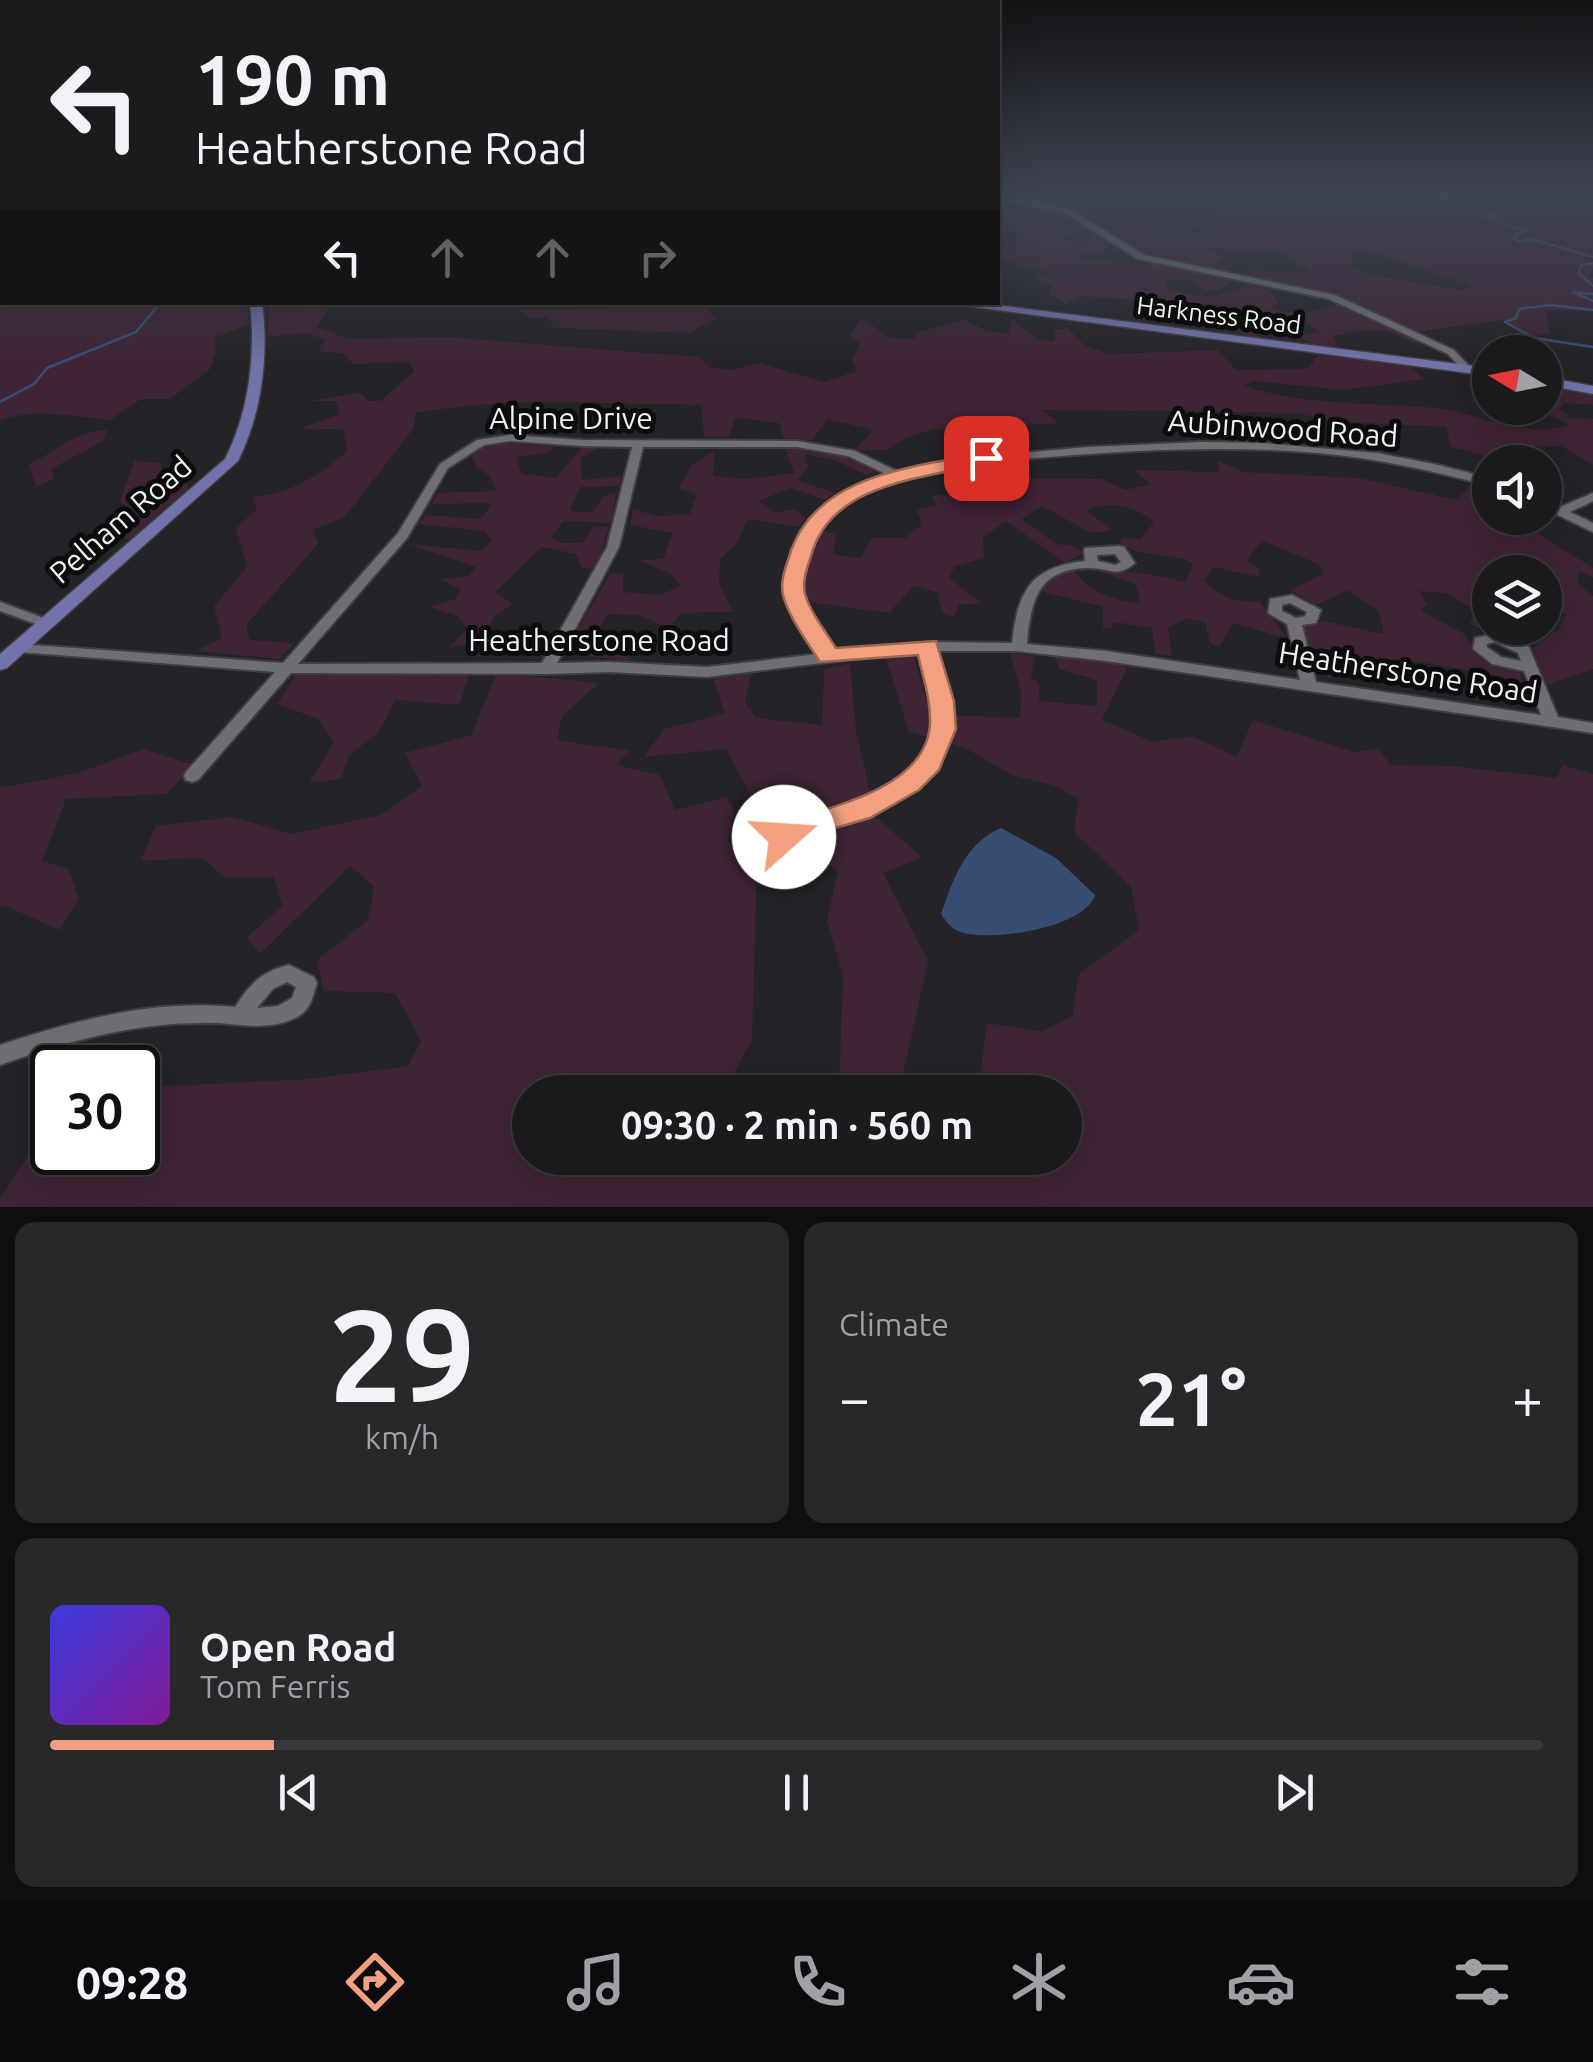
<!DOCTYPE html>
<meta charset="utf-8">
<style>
:root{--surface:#1b1a1d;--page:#28272a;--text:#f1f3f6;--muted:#a0a1a4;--line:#39383b;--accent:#f2a080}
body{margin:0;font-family:Ubuntu,sans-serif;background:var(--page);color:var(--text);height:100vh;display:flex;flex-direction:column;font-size:38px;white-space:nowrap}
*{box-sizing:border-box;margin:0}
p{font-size:32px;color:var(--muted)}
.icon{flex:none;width:55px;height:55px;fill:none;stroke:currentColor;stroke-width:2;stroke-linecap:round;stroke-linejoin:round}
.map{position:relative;height:1207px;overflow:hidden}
.drawer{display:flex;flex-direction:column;gap:15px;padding:15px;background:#0f0e10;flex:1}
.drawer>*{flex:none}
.hud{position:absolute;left:0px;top:0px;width:1000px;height:305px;box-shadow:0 10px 40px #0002,0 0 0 2px var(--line);background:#1b1a1d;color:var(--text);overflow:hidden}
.needle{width:65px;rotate:280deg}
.tools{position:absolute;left:1472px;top:335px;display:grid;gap:20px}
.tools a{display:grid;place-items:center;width:90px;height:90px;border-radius:50%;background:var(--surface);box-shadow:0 10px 40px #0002,0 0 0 2px var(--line);font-size:50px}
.speed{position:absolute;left:30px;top:1045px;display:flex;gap:20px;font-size:50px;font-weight:700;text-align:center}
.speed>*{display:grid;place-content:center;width:130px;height:130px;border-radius:50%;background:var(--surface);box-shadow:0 10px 40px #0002,0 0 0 2px var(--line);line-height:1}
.speed .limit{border:5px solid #111;border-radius:15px;background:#fff;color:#111}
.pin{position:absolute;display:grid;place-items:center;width:85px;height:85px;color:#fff;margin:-42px;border-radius:20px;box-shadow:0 5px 15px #0006}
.me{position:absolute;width:110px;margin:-55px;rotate:71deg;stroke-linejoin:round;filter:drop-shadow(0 0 8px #0008)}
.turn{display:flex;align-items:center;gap:35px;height:210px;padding:0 30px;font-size:45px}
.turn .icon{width:130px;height:130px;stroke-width:2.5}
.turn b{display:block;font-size:70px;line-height:85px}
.lanes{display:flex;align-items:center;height:95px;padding:0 30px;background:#0003;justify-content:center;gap:50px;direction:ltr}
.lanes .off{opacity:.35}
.big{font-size:75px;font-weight:700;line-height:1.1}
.drawer .card{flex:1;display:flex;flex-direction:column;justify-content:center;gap:15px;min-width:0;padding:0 35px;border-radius:20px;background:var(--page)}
.drawer .dial{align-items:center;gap:0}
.dial b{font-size:130px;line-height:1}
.song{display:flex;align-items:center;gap:30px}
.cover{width:120px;height:120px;border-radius:15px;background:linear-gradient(135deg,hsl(240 70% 55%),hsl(290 70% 35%))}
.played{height:10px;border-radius:5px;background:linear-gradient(90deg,var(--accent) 15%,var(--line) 15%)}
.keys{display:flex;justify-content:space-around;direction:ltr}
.heat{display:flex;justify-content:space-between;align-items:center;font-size:55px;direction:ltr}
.drawer .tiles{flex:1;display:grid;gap:15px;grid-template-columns:1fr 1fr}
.card:last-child{grid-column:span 2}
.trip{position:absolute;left:512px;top:1075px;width:570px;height:100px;border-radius:50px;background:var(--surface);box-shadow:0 10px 40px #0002,0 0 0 2px var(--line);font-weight:700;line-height:100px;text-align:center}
.tab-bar{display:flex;height:160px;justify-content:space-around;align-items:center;background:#0b0a0c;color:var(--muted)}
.tab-bar .icon{width:70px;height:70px}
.tab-bar .selected{color:var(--accent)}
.tab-bar b{font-size:45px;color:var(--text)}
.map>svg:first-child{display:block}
.green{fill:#3e2435;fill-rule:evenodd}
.water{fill:#374e72}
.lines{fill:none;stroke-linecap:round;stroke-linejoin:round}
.stream{stroke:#374e72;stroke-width:2.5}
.minor-casing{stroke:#403e42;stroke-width:4}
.major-casing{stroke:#403e42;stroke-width:3}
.minor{fill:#706e74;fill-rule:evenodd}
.major{fill:#7273aa;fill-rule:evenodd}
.route{fill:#f2a080;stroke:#9d6853;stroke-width:2.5}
.labels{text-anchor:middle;stroke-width:10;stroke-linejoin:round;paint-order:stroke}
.far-street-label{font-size:25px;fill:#f1f0f3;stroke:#0d0d0f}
.street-label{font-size:30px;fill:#f1f0f3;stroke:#0d0d0f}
</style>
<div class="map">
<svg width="1593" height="1207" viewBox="0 0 1593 1207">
<rect width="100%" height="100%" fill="#242327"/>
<!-- green -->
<g class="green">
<path d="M0,197L2,302L247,303L249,324L214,338L216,351L210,369L170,399H141L110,420C72,416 37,408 0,420Z"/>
<path d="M1198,197H1593V269L1588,276L1593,278V311L1545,310L1550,335L1538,334L1537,338L1502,320L1417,332L1329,294L1251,276L1252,271L1313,273L1281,252L1195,247L1221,255L1224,259L1217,264L1230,267L1224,271L1142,256L1109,231L1224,239L1179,222L1192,216L1215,219L1234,204L1188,202ZM1353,250L1381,255L1472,286L1464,290L1368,275L1351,267Z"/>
<path d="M1038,204L1061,211L1042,213L1034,221C1053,229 1075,220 1093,229L1059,237L1078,245L1099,232L1114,242L1102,253L1077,252L1079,259L1169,266L1236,278L1220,290L1204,291L1195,281L1164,279L1168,288C1188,296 1212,300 1233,291C1245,286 1250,281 1264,283L1278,303L1273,308C1296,318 1318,311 1341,302L1359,316L1425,342C1409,346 1400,333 1384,331C1368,328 1349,333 1333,336L1338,350L1319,348L1297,335L1321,333C1307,318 1264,311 1244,314L1261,340L1245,338L1230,320L1212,312L1166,313L1152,301L1081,296L1065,304L1049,293L1051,285L1033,277L1050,276L1047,272L998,259V247L1015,243L1016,232L1008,230L1012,219Z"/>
<path d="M269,303H280L278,307L285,309L333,303L316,327L350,339L447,337L699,357L709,367L731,370L759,363L824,382L857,371L852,361L860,343L850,336L861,318L891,338L914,339L919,332L964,319L987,331L1008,334L1012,318L1037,340L1055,341V330L1068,328L1085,346L1110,354L1218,350L1236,370L1307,369L1321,353L1407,363L1424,379L1345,390L1253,381L1244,386C1307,406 1369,402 1435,408C1485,413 1516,440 1570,425L1534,408H1545L1546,384L1593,394V405L1564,403L1560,410L1570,416L1565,418L1593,419V465L1561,446H1534L1558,471L1545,469V462H1510L1451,447L1446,427L1326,421L1299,413L1041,410L1058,423C1012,428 920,417 888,450H855L873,430L828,419L812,440L783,438L779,423L735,418L729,437H704L701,405C606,404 510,396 416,413L413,429L344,518L313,529L318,544L246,625L250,640L295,643L279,659L195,651L222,638L214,606L247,567L236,528L257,509L252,497C289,495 320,475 347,451L343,429H299L339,414L336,401H311L359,392L368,401H380L414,372L410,362L353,364L344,354L318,351L325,340L308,333L267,337Z"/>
<polygon points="705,307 717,318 690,333 554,328 548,317 532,318 517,310"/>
<path d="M107,430L104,440L50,470L55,478L36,487L29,464C62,449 69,433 107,430Z"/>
<polygon points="504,443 554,447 549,453 516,457 522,474 556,478 582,447 598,448 581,458 582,480 621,476 619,486 580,487 570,511 592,512 605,495 616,493 611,523 564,521 551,537 560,543 582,543 593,527 609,527 596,569 581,568 576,554 542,547 495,592 513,604 495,616 482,640 449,648 467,629 458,616 430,607 455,599 461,589 439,579 469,576 476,567 408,544 480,551 492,541 484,531 418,524 426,515 481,519 492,503 432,504 436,493 496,491 490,476 476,467 470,450"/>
<polygon points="784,446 852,457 876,470 866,475 837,461 805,454 808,468 797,480 833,492 826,500 790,488 760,501 774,513 794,509 806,518 798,527 747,519 737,543 720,559 719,583 733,612 682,613 668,628 640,615 608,614 593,638 636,662 564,653 611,573 623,574 623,592 660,595 681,586 671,574 639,560 663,559 673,533 630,525 633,509 657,516 690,514 697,494 678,489 692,465 715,450 713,476 744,479 794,473"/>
<path d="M1000,460L1015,478L1102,479L1125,490L1151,484L1134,470L1220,472L1218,461L1244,472L1359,478L1457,500L1472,483L1490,490L1473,504L1490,513V518H1545V514L1551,517L1528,527L1593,568V577L1579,572L1578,584L1593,596V669L1547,685L1532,648L1560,628L1566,614L1545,605V572H1490V628L1511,631L1493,632L1470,624L1475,610L1445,593L1419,591L1427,604L1420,611L1465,634L1476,656L1521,669L1523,683C1480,671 1440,665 1396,659L1393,678L1382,679L1375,660L1331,654V678L1311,671L1302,627L1323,621L1384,634L1379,611L1347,590L1317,605L1290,590L1323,574L1320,565L1262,540L1247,561L1258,567L1260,577L1213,567L1204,581C1221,597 1236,604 1259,601L1288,639L1233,623L1219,647L1210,643L1205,622L1185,619L1168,628L1172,656L1155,654L1152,628L1114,622L1111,629L1103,628V607L1041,591L1050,577L1073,570C1094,594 1110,600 1141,603L1136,584L1096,570L1143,573L1186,582L1193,563C1168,551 1140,559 1120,542L1124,538L1141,539L1154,522C1136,505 1108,501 1086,510L1112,530L1091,533L1042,506L1022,519L1056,544L1074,546L1084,553L1065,563L1006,521L983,537L984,558L955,566L949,578L982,603L959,605L953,617L943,614L937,592L914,586L889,613L808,602C793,577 806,555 817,531L837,533L833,554L861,558L872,538H905L922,524L917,510L937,505L931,496L986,487L985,480L963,464Z"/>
<polygon points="134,461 160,463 165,484 189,484 187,494 136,540 122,538 142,518 120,502"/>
<polygon points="1010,653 1035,656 1031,677 1039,683 1039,701 1097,706 1097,680 1059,669 1055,655 1110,661 1127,668 1102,720 1153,742 1192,736 1237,757 1253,720 1354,752 1378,749 1391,765 1451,766 1557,778 1563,765 1593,774 1593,1207 0,1207 0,1198 39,1139 52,1132 52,1152 138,1152 138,1092 148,1087 308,1079 408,1066 421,1041 395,993 324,991 317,960 368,920 374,886 350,866 260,954 246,938 282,906 274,877 225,878 202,858 140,861 156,826 232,817 292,834 381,815 422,786 405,753 471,735 497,673 599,683 562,716 557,740 630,751 616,765 660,775 675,810 726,797 735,810 727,841 757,867 752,1040 724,1092 530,1092 530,1158 910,1158 917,1171 939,1158 1065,1158 1065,1092 978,1092 987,1023 1042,1032 1073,1015 1078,975 1139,930 1131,887 1074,832 1078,799 1056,786 1012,775 967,749 909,732 886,658 913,654 927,702 952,715 1020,718 1021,691"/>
<polygon points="850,663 856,730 876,817 922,857 883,873 928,961 899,1092 839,1091 843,976 827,920 838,871 794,843 792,814 758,809 726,749 644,757 664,729 725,713 713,677 752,673 745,702 756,718 822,725 824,670"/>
<polygon points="470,672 459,705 396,700 378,733 349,755 341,779 309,783 334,742 318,719 277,704 296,675"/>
<polygon points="144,749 194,765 167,794 66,799 42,861 68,868 79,899 59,930 4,905 0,907 0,788 78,773"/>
</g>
<!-- water -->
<path class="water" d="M1001,828L1056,858L1095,895C1085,928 994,941 964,933C952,930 947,923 941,914C953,879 966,842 1001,828Z"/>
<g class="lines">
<!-- stream -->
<g class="stream">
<polyline points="1436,197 1500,215 1481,215 1526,231 1514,236 1516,241 1535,240 1593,257"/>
<polyline points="1593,263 1581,265 1579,273 1593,286"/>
<polyline points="1593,294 1573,292 1593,301"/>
<polyline points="1593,310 1550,305 1519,309 1516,318 1505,322 1534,338 1593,347"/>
<polyline points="0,402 34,384 47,368 136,332 161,302"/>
</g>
<defs>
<g id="minor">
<polygon points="998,197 1070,209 1144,255 1335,295 1454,350 1471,368 1463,370 1448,354 1329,299 1138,259 1065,213 998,199"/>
<path d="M510,435L582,440L797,441L855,451L899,472L958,459L1087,447L1203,442L1262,443L1377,453L1434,464L1490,478V486C1433,471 1377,458 1318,453C1224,445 1130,450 1036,458C985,462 928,465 879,485C841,501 806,525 802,569C801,579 799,589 802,600C807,619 821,635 832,652L927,642L1012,643C1018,591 1030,567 1085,561L1084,551L1085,548L1119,546L1124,547L1135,563C1116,579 1110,568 1090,568C1038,568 1031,600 1027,644L1106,651L1300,680L1287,624L1268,613L1270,599L1292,595L1321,610L1316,623L1302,625L1316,682L1541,715L1524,671L1492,664L1473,649L1475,638L1497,633L1529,647L1558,717L1593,723V733L1106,661L1016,651H936C943,675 955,703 951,728C941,800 850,822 791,837L786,848C763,861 749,858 733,836C742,810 769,803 788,825C840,812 926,790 935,728C939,702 928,675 921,651L707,677L609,672L546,674L291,673L198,780L192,782L186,780L184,776L186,772L275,672L19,652L12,648L19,644L283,663L398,533L440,464L477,440ZM510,441L582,446L632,447L607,547L542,663L298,664L407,538L448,468L484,445ZM643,447H797L848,456L888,475L839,495L810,518L791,551L786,590L788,599L795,616L819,654L707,667L609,662L557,663L619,547ZM1115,554L1121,562L1115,565L1098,561L1097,555ZM1290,603L1307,612L1305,616L1296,618L1282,611V605ZM1495,642L1518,653L1521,661L1501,657L1487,647V644ZM759,825H769L775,833L773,839L767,842H759L751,834Z"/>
<polygon points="1593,493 1593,501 1570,512 1593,523 1593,532 1545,509 1545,500 1560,507"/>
<polygon points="0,602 52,621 54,624 47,628 0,611"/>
<path d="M289,965L314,977L317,983C312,999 310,1012 293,1019C268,1030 243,1025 217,1023C202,1023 186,1023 171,1024C112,1029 56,1045 0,1065V1045C76,1020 154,999 235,1007C250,984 262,971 289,965ZM287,982L296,987L292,998L278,1006L257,1008L273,989Z"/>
</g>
<g id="major">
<path d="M250,302H262C269,355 262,413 238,461L7,668L0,670V654L225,459C249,412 256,355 250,302Z"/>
<polygon points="938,302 973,302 1490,368 1490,376"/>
<polygon points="1545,377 1593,386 1593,394 1545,385"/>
</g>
</defs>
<!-- minor casing -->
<use href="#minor" class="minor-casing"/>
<!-- major casing -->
<use href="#major" class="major-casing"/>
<!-- minor -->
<use href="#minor" class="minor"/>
<!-- major -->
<use href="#major" class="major"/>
</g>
<!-- sky -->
<linearGradient id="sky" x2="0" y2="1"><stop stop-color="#141315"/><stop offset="0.54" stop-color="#3f4552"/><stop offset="1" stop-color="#3f4552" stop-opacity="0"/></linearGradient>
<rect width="1593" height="366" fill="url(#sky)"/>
<!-- route -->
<path class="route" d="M986,453L996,458L993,462C930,478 831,480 811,556C807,568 802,581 805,594C810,612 826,632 836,648L936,641L954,701L956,729L939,770L919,790L870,818L797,839L784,848L773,845L769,837L774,824C823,809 926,791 930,724C931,700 923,678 918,655L820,662C808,643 788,616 783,595C780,582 785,569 789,557C813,474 914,467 986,453Z"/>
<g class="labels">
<!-- far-street labels -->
<g class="far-street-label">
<text transform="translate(1219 315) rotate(7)" y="9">Harkness Road</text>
</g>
<!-- street labels -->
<g class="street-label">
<text x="571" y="429">Alpine Drive</text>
<text transform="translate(1283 429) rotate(4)" y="10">Aubinwood Road</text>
<text transform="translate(121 520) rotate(-41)" y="10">Pelham Road</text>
<text x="599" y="651">Heatherstone Road</text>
<text transform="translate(1408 673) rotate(9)" y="10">Heatherstone Road</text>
</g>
</g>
</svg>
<div class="tools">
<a><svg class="needle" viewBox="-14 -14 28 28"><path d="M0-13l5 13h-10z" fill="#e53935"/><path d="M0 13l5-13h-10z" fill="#a0a1a4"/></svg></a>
<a><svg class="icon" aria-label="sound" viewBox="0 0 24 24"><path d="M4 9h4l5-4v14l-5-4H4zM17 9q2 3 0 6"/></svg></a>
<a><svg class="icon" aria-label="layers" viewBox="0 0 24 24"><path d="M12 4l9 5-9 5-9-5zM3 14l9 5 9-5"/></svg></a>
</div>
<div class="speed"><div class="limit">30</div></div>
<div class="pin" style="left:986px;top:458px;background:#d93025"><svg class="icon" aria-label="arrive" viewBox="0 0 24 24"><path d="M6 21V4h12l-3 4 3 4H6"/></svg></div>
<svg class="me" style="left:784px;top:837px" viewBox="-20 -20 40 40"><circle r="19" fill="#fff"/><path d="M0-13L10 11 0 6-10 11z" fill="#f2a080"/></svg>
<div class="trip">09:30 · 2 min · 560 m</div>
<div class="hud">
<div class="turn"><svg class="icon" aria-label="left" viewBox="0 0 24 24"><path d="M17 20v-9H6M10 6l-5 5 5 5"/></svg><div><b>190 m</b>Heatherstone Road</div></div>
<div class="lanes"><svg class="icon" aria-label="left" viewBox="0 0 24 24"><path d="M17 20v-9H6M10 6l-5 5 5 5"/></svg><svg class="icon off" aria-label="ahead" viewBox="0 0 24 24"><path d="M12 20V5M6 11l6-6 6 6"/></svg><svg class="icon off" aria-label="ahead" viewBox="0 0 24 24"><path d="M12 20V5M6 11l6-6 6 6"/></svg><svg class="icon off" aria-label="right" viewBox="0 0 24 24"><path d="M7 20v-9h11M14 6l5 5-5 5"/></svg></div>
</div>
</div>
<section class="drawer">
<div class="tiles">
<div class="card dial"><b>29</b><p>km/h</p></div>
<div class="card"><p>Climate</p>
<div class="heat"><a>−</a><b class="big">21°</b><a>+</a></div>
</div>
<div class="card">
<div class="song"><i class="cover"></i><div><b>Open Road</b><p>Tom Ferris</p></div></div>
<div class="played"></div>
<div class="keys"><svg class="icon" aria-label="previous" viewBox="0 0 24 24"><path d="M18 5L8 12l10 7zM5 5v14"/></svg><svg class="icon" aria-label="pause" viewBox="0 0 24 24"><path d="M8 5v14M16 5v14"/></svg><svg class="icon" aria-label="next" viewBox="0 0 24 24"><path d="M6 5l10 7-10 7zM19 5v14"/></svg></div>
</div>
</div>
</section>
<nav class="tab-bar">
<b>09:28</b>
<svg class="icon selected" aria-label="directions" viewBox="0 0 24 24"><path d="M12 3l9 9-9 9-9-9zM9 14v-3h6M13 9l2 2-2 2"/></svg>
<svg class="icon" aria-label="music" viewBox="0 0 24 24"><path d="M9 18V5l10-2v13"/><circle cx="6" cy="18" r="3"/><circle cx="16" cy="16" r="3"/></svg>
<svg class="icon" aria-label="phone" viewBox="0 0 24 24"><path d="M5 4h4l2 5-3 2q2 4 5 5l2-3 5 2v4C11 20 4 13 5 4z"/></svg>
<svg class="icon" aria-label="climate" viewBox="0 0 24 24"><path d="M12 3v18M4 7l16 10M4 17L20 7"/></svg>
<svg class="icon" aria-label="car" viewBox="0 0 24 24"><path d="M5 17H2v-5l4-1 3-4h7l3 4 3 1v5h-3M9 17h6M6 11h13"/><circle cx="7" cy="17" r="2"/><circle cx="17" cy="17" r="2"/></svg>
<svg class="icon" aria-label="filters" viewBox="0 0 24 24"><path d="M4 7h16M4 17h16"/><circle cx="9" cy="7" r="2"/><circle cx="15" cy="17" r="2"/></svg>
</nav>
